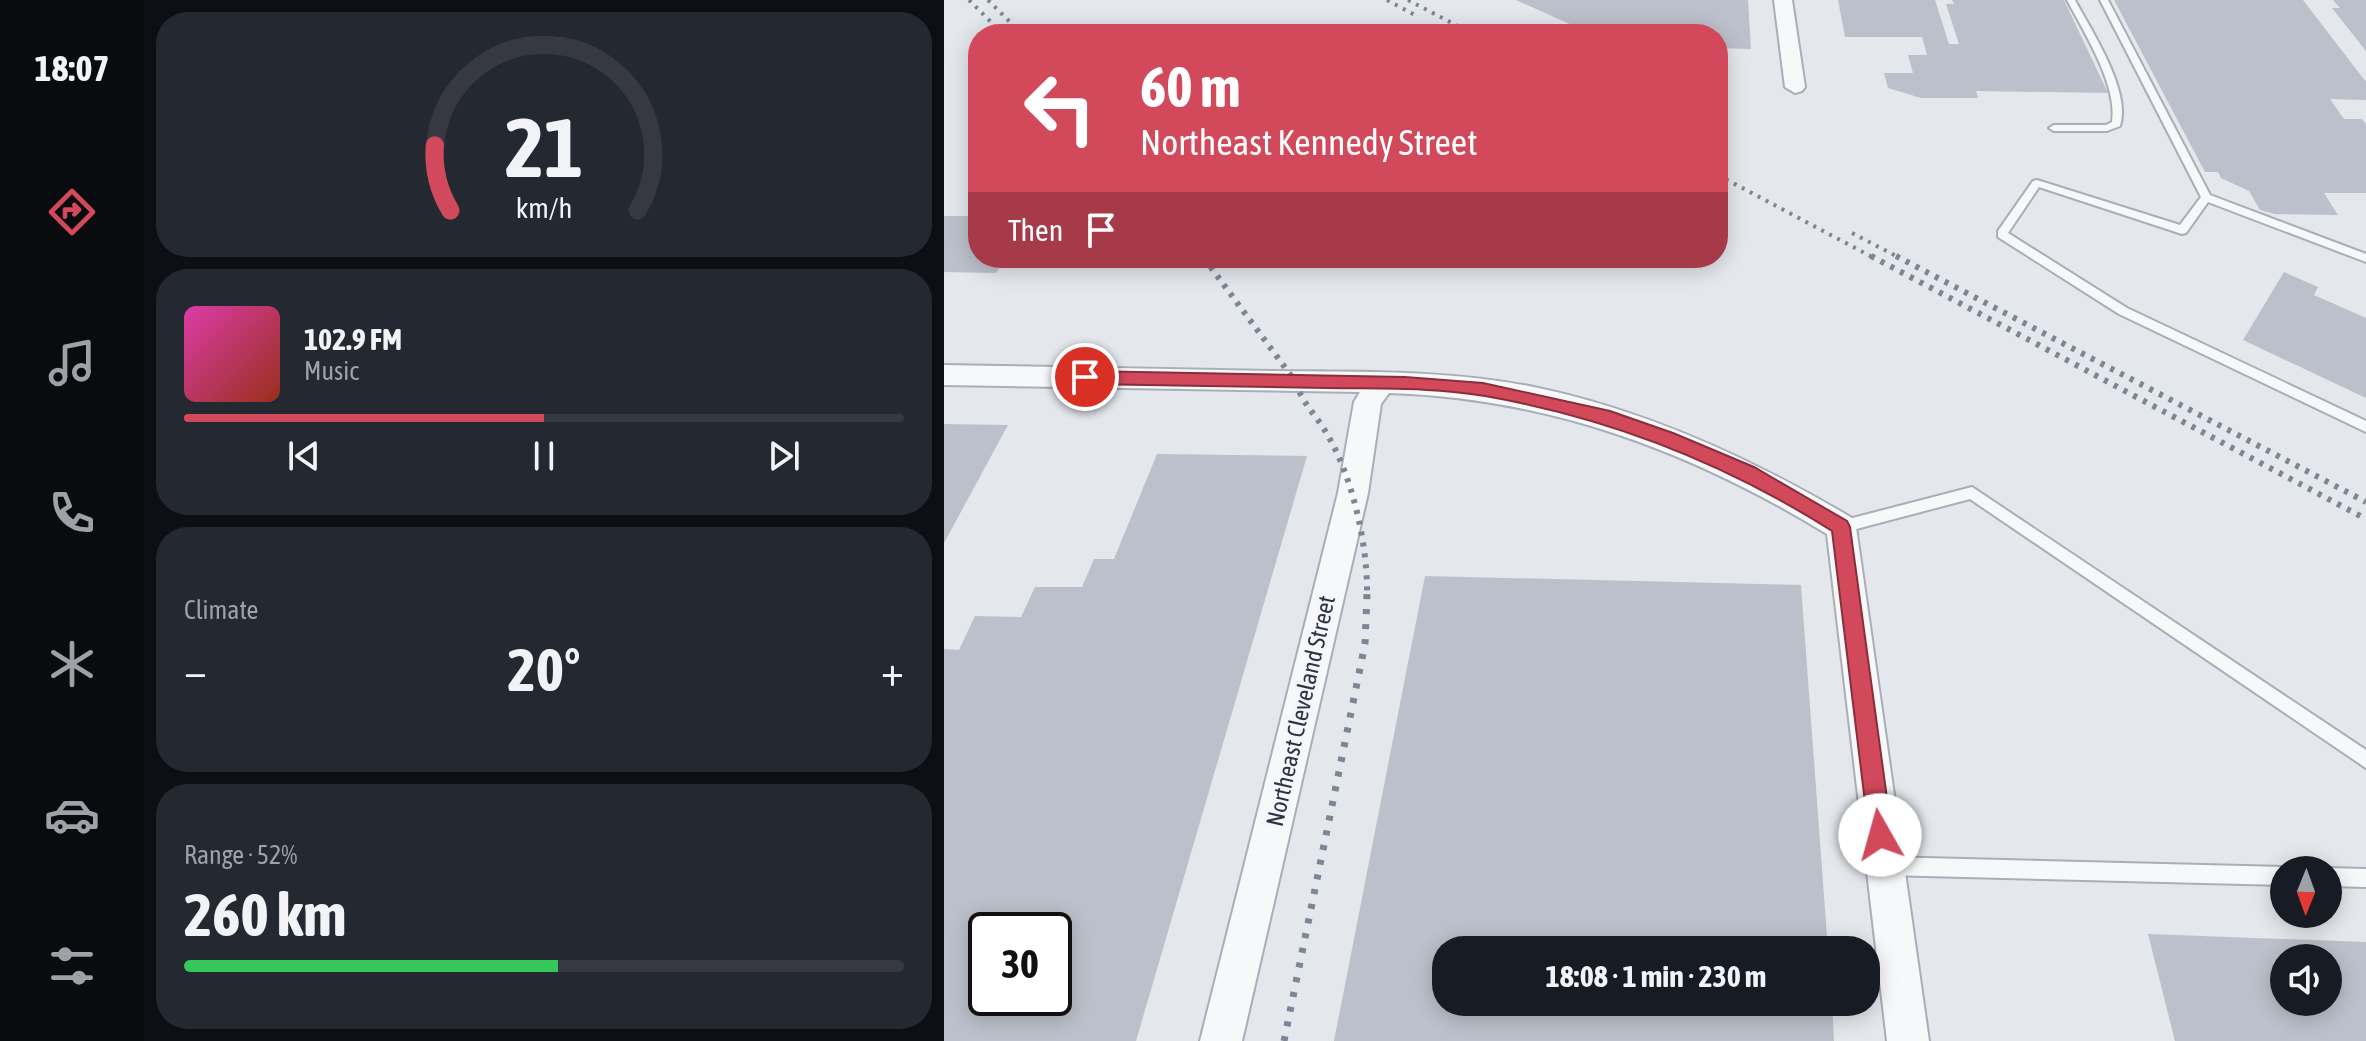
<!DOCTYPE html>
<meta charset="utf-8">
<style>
:root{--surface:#171b24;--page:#242831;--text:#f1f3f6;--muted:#9ea1a6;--line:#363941;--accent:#d1495b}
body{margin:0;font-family:"Asap Condensed",sans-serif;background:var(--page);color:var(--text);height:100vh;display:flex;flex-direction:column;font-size:30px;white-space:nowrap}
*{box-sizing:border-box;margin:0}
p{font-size:26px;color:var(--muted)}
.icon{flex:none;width:44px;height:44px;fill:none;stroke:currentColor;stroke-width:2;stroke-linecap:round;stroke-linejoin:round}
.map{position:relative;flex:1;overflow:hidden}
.panel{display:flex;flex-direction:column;gap:12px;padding:12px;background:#0d0f14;width:800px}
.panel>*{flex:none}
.top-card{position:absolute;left:24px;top:24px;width:760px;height:244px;border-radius:32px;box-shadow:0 4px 20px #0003;background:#d1495b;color:#fff;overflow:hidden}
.needle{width:52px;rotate:181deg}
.buttons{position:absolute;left:1326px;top:856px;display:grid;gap:16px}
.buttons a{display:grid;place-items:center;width:72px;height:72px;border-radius:50%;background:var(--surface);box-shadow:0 4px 20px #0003;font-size:40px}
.speed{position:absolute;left:24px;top:912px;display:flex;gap:16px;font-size:40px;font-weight:700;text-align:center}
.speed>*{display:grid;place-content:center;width:104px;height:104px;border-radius:50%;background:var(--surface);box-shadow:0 4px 20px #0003;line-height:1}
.speed .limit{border:4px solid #111;border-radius:12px;background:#fff;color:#111}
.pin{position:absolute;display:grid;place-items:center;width:68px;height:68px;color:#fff;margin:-34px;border:4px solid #fff;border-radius:50%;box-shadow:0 2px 8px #0007}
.me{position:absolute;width:88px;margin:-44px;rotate:353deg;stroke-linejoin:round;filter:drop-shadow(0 0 6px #0008)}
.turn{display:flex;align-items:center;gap:28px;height:168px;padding:0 40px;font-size:36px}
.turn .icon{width:104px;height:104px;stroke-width:2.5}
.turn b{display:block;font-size:56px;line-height:68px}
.then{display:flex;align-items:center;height:76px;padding:0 40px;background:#0003;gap:16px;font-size:30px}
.big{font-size:60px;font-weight:700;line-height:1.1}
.panel .tile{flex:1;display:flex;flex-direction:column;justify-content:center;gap:12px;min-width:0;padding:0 28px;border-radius:32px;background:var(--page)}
.panel .dial{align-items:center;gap:0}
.dial svg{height:208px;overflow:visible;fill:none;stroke:var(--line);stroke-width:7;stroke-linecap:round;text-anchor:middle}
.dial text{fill:var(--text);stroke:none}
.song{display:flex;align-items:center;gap:24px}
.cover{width:96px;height:96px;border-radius:12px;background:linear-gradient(135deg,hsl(320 70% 55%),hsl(10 70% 35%))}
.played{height:8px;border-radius:4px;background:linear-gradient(90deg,var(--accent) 50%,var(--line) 50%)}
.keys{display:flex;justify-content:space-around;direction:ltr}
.heat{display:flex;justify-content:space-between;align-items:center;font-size:44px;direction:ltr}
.charge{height:12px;border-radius:6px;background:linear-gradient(90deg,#34c759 52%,var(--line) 0)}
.trip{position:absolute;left:488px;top:936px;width:448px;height:80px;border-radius:32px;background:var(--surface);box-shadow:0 4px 20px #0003;font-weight:700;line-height:80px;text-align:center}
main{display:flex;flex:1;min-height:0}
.tabs{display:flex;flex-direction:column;width:144px;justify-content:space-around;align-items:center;background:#090b0e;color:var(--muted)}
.tabs .icon{width:56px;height:56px}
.tabs .selected{color:var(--accent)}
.tabs b{font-size:36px;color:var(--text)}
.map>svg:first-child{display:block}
.building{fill:#bbc0ca;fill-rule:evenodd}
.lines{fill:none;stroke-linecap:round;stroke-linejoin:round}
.lane-casing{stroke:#a9aeb7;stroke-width:4}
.street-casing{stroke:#a9aeb7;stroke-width:4}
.lane{fill:#f7f8fa;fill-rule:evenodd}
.street{fill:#f7f8fa;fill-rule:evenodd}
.rail-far2{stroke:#7d8696;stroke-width:4;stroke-dasharray:3 6;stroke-linecap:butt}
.rail-far1{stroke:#7d8696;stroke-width:6;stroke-dasharray:4 7;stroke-linecap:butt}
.rail{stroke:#7d8696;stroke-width:7;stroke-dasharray:5 10;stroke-linecap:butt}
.route{fill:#d1495b;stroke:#882f3b;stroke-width:2}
.labels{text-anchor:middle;stroke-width:7;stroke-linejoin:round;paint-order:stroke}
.street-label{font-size:24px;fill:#2b3445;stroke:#f4f6f9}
</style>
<main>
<nav class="tabs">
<b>18:07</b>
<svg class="icon selected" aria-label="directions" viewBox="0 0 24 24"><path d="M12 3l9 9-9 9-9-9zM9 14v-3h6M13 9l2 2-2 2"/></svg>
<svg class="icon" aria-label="music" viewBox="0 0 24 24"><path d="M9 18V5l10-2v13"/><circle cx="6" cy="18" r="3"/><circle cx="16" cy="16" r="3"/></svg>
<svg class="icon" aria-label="phone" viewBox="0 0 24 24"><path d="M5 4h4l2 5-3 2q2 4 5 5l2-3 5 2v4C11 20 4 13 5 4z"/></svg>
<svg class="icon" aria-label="climate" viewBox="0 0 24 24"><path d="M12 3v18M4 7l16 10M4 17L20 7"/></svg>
<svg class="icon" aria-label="car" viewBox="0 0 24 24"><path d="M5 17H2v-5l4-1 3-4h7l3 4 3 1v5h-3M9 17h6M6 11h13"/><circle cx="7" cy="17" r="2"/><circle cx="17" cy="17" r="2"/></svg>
<svg class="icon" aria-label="filters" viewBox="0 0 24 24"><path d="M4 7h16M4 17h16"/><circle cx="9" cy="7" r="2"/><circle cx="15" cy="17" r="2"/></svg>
</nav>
<section class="panel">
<div class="tile dial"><svg viewBox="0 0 100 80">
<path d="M14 69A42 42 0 1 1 86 69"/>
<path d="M14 69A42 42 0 0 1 8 44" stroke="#d1495b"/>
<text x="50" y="56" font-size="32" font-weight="700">21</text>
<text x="50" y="72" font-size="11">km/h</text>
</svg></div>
<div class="tile">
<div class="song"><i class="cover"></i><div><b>102.9 FM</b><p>Music</p></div></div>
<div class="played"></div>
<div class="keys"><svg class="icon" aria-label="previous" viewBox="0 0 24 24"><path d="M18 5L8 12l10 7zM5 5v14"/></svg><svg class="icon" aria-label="pause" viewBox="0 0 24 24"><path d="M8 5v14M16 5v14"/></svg><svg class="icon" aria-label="next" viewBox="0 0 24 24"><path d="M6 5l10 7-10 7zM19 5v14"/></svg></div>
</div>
<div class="tile"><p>Climate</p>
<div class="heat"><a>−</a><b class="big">20°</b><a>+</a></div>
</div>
<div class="tile"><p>Range · 52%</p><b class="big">260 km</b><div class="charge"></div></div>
</section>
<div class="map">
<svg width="1422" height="1041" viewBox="0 0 1422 1041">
<rect width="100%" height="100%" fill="#e4e7ec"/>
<!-- building -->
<g class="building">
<polygon points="572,0 804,0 807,49 774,48 774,34 685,34 680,32 680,26 630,26"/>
<polygon points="894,0 991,0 1005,44 1015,44 1002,4 1010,4 1008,0 1120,0 1164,93 1032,91 1034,98 977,98 944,88 940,73 969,73 964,55 983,55 978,37 901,37"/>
<polygon points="1170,0 1359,0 1422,82 1422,100 1386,99 1400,119 1418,119 1422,124 1422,193 1380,193 1394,215 1331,214 1316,210 1305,191 1277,178 1274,172 1261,172"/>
<polygon points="1389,0 1422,0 1422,51 1388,8 1396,8"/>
<polygon points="0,216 34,216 34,258 62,258 52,273 0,272"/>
<polygon points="1340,272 1374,287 1370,295 1422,318 1422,398 1299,340"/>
<polygon points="0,424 64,425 0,543"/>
<path d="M213,454L363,456L192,1041H0V649L15,650L31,616L77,617L91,587H138L150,559H170ZM42,930H110V998H42Z"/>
<polygon points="481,576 857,585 884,950 502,950 502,1002 888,1002 890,1041 390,1041"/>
<path d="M1204,934L1422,942V1041H1231ZM1340,958H1384V1002H1340Z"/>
</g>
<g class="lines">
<defs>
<g id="lane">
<path d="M1123,0H1131C1147,30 1188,92 1176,126L1163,131H1110L1105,128L1110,125H1162L1168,122C1174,86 1140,32 1123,0Z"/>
<polygon points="1156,0 1164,0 1266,195 1422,254 1422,262 1264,202 1242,233 1238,234 1095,187 1064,233 1183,308 1422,421 1422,432 1175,314 1054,237 1054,231 1089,181 1093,180 1236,225 1257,197"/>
<polygon points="1028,487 1422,750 1422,768 1026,499 897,533 892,531 890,527 892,523 897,521"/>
<polygon points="941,857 1340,867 1346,870 1340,870 1340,885 941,875 935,872 932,866 935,860"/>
<polygon points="1384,868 1422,869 1422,887 1384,886 1384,870 1379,870"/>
</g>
<g id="street">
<polygon points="830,0 848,0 861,87 858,91 851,93 841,87"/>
<path d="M0,365C111,367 221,369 332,371C417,372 501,370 585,386C700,409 807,458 908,518L912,527L985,1041H943L883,534C747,451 605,398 445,393L437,404L424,493L298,1041H256L394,493L410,402L416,392L0,385Z"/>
</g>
</defs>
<!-- lane casing -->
<use href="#lane" class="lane-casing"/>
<!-- street casing -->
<use href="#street" class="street-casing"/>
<!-- lane -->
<use href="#lane" class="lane"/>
<!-- street -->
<use href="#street" class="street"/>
<!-- rail-far2 -->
<g class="rail-far2">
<polyline points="25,0 59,34"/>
<polyline points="44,0 78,34"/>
<polyline points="443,0 471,15"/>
<polyline points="464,0 529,34"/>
<polyline points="774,175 930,258"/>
<polyline points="908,233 956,258"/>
</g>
<!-- rail-far1 -->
<g class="rail-far1">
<polyline points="927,256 1422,519"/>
<polyline points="952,256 1422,502"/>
<path d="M260,258L351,381C359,405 371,413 383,434C409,478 424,546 423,596"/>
</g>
<!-- rail -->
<polyline class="rail" points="340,1041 421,644 423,594"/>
</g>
<!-- route -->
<path class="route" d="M141,371L461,377L539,383L666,411L729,433L810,467L903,521L906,527L948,835L944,843L936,846L928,843L925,835L888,531C781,463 666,418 541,396C489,387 435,389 383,388C302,387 222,385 141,384L133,377Z"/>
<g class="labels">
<!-- street labels -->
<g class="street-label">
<text transform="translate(357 711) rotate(-77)" y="8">Northeast Cleveland Street</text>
</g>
</g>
</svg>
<div class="buttons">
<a><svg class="needle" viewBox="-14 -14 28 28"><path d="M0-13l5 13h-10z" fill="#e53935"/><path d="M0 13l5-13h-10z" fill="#9ea1a6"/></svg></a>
<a><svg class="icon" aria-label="sound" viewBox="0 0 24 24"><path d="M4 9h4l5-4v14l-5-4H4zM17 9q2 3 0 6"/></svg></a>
</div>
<div class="speed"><div class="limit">30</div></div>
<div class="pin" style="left:141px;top:377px;background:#d93025"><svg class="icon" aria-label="arrive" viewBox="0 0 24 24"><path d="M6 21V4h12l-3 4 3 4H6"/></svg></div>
<svg class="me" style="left:936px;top:835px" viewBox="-20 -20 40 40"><circle r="19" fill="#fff"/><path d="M0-13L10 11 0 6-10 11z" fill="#d1495b"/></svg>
<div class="trip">18:08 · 1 min · 230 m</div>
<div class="top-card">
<div class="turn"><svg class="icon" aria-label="left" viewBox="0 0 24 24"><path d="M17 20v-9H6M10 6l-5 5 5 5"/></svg><div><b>60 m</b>Northeast Kennedy Street</div></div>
<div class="then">Then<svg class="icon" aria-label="arrive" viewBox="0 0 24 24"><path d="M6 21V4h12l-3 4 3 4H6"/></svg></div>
</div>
</div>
</main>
